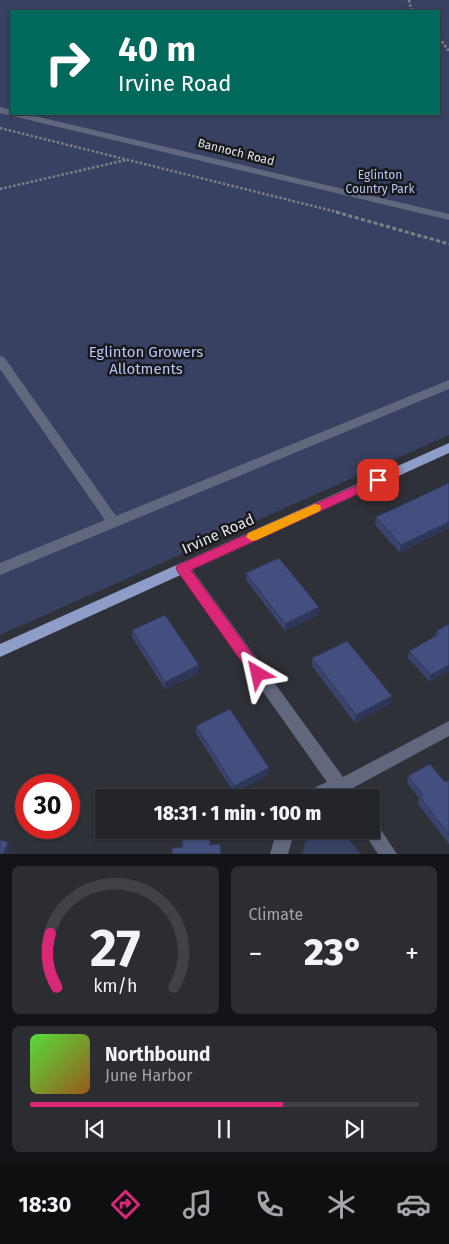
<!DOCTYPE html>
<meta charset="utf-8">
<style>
:root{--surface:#23252a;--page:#2b2d32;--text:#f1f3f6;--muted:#a3a5a8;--line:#404247;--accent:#db2777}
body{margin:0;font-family:"Fira Sans",sans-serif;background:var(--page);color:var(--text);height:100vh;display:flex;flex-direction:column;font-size:19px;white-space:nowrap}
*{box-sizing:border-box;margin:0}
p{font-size:16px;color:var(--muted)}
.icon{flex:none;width:28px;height:28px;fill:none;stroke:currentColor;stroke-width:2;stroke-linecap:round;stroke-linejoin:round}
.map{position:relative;height:854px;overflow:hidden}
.panel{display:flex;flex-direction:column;gap:12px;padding:12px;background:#131417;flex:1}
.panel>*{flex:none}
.hud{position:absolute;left:10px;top:10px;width:430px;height:105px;border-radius:0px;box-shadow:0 1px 4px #0004,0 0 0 1px var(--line);background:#00695c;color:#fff;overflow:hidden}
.speed{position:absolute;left:15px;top:774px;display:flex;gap:10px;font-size:25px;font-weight:700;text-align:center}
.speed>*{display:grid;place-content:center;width:65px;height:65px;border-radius:50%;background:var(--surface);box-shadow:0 1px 4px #0004,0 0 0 1px var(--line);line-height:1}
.speed .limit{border:8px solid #d22;background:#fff;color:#111}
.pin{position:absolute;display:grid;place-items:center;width:42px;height:42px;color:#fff;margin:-21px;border-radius:10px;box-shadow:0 2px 8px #0006}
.me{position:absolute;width:55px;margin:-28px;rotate:324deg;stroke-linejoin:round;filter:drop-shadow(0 0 4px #0008)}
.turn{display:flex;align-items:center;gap:18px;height:105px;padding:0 25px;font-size:22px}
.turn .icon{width:65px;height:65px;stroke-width:2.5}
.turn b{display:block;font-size:35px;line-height:42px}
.big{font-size:38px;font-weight:800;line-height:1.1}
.panel .tile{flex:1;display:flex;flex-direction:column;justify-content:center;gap:8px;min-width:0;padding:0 18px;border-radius:8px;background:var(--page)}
.panel .dial{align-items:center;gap:0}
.dial svg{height:130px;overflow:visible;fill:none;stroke:var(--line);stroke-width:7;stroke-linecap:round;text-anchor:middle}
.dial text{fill:var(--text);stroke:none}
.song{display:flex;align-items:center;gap:15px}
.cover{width:60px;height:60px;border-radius:8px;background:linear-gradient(135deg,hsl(110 70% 55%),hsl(30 70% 35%))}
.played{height:5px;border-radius:2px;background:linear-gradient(90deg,var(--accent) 65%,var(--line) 65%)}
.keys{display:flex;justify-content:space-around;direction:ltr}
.heat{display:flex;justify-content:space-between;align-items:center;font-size:28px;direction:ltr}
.panel .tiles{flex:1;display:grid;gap:12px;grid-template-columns:1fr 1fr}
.tile:last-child{grid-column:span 2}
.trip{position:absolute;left:95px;top:789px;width:285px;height:50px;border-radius:0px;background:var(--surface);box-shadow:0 1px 4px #0004,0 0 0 1px var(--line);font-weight:800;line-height:50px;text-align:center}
.tabs{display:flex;height:80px;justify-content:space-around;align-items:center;background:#0e0f11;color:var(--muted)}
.tabs .icon{width:35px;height:35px}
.tabs .active{color:var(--accent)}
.tabs b{font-size:22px;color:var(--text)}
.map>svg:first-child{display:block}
.green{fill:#384162;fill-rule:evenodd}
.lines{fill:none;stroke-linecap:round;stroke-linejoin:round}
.path-far1{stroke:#7e8085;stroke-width:2.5;stroke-dasharray:2.5 2;stroke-linecap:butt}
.path{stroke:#7e8085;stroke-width:3;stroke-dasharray:4 2.5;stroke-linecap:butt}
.lane{fill:#61677d;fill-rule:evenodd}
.street{fill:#61677d;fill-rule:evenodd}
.primary{fill:#8e9cc8;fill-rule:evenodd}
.wall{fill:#3a446c}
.shaded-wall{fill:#2f3758}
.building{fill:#434f7e;stroke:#2f3758}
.route{fill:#db2777;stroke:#8e194d}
.slow{fill:#f59e0b}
.labels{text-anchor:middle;stroke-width:5;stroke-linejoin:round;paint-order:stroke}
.far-street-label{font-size:12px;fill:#e2e4e8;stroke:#18191c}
.far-park-label{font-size:12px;fill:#b7c5f2;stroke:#18191c}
.park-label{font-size:15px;fill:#b7c5f2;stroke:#18191c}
.street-label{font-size:15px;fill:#e2e4e8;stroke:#18191c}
</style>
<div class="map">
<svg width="449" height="854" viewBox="0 0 449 854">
<rect width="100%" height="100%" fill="#2f3138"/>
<!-- green -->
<g class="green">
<path d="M0,0H449V435L0,635ZM11,11H439V114H11Z"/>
<polygon points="314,830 343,830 360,854 302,854 305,842"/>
</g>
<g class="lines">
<!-- path-far1 -->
<g class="path-far1">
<polyline points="409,0 411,9 415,11"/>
<polyline points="439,38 449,51"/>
<polyline points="0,128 341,213"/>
<polyline points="0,189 126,160"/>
</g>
<!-- path -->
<polyline class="path" points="336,212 449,244"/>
<!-- lane -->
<polygon class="lane" points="0,356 4,357 116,516 449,380 449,389 0,575 0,563 105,520 0,369"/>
<!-- street -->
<g class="street">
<polygon points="0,107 11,110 11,114 26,114 449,214 449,220 8,115 0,113"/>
<path d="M183,562L188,564L343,777L449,721V736L351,789L356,798H338L336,795L328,798H306C310,788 318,786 327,782L178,572L176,568L178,564Z"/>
<polygon points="371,822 377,824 397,854 378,854 362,830 371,830"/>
<polygon points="277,830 295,830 288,854 270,854"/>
</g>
<!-- primary -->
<polygon class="primary" points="449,443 449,453 0,657 0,644"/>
</g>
<!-- wall -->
<g class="wall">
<polygon points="449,483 400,553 375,525 376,517"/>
<polygon points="246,573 318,615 285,631 246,580"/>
<polygon points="449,624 430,682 408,658 409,651 435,637 436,631"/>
<polygon points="132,630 199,673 165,689 132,637"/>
<polygon points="312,658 391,703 355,723 312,666"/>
<polygon points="196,726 268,775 234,793 196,733"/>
<polygon points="408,776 445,782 449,780 449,844 418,804 419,798 407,783"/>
</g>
<!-- shaded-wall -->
<g class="shaded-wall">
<polygon points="449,522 449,528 400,553 401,545"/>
<polygon points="319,607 318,615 285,631 285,624"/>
<polygon points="199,665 199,673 165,689 165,682"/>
<polygon points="449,665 449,671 430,682 431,675"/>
<polygon points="392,696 391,703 355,723 356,715"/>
<polygon points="269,768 268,775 234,793 234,786"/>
<polygon points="8,842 10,849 8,854 3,854"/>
</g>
<!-- building -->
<g class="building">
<polygon points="449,483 449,522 401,545 376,517"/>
<polygon points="279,558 319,607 285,624 246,573"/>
<polygon points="165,615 199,665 165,682 132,630"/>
<polygon points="449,624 449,665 431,675 409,651 439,634 436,631"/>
<polygon points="347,641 392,696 356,715 312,658"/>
<polygon points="230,709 269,768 234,786 196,726"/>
<polygon points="430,764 445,782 449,780 449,835 420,797 423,795 408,776"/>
<polygon points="181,830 208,830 210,845 220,844 221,854 172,854 172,848 183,847"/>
<polygon points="0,840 8,842 3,854 0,854"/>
</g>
<!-- route -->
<polygon class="route" points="378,476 382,477 382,483 191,570 263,669 265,674 263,678 253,678 178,572 176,568 178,565"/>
<!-- slow -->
<polygon class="slow" points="315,504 320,505 321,508 320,511 257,540 252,541 246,537 248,533"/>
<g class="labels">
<!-- far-street labels -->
<g class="far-street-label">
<text transform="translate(236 152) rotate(14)" y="4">Bannoch Road</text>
</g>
<!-- far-park labels -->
<g class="far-park-label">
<text x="380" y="179">Eglinton<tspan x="380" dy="14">Country Park</tspan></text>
</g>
<!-- park labels -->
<g class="park-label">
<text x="146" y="357">Eglinton Growers<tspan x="146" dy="17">Allotments</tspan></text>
</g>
<!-- street labels -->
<g class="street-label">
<text transform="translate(218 534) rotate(-24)" y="5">Irvine Road</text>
</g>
</g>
</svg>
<div class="speed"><div class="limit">30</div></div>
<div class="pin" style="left:378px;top:480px;background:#d93025"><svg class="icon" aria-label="arrive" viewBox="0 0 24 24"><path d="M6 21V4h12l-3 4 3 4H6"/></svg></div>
<svg class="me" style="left:258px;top:674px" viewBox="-20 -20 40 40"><path d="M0-17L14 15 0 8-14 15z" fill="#db2777" stroke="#fff" stroke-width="4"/></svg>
<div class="trip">18:31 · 1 min · 100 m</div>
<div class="hud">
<div class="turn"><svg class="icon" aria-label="right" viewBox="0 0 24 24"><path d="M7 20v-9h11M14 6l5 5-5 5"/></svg><div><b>40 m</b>Irvine Road</div></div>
</div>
</div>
<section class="panel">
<div class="tiles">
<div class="tile dial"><svg viewBox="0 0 100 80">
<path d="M14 69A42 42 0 1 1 86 69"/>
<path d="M14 69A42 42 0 0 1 10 36" stroke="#db2777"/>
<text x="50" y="56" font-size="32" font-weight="700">27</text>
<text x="50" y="72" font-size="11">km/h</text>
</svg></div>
<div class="tile"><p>Climate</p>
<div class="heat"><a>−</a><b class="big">23°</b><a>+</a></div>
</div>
<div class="tile">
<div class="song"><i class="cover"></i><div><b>Northbound</b><p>June Harbor</p></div></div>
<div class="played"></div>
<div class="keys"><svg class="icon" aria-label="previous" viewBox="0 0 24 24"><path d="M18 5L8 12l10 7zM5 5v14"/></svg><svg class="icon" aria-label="pause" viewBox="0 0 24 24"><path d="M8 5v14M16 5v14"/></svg><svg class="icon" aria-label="next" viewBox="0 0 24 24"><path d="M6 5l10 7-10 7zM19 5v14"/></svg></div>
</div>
</div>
</section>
<nav class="tabs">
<b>18:30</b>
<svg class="icon active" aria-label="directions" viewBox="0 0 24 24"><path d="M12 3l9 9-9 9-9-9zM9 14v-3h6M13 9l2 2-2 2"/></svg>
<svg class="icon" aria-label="music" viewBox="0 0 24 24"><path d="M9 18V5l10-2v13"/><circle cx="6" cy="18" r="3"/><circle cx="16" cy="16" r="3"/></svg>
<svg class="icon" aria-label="phone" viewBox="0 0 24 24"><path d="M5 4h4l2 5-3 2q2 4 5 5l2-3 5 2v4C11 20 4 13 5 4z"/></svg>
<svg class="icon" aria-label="climate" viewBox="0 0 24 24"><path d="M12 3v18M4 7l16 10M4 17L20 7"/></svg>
<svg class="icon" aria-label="car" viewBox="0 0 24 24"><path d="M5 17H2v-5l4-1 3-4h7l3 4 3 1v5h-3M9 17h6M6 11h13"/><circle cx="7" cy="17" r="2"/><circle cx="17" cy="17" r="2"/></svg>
</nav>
